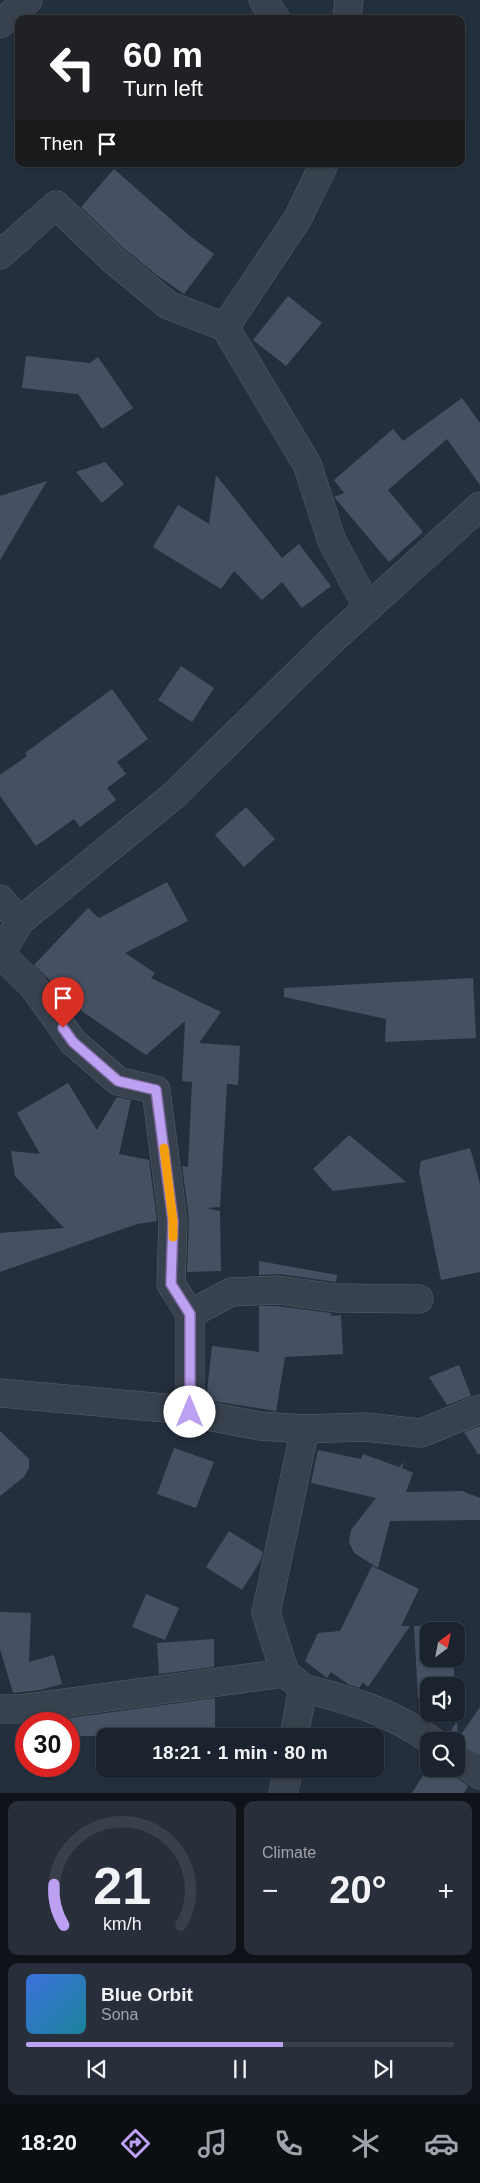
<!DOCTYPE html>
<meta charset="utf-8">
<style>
:root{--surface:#1b232e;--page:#282f3a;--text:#f1f3f6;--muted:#a0a4aa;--line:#39404a;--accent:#bca0f2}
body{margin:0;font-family:Helvetica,sans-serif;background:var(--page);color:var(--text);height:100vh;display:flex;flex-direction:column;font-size:19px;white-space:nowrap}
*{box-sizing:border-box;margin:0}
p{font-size:16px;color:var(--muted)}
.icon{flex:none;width:28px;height:28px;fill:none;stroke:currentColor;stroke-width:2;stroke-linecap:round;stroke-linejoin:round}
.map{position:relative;height:1793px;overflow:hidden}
.drawer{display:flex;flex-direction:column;gap:8px;padding:8px;background:#0f1319;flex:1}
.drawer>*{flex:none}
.banner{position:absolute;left:15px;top:15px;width:450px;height:152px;border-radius:10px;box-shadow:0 1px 4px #0004,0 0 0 1px var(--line);background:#202124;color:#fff;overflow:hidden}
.needle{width:32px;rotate:32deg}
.buttons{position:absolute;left:420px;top:1622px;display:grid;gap:10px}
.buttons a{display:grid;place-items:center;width:45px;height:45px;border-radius:10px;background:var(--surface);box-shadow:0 1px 4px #0004,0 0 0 1px var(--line);font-size:25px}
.speed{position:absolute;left:15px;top:1712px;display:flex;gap:10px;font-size:25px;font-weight:700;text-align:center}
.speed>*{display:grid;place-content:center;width:65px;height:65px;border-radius:50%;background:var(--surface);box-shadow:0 1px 4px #0004,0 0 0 1px var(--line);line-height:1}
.speed .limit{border:8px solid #d22;background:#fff;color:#111}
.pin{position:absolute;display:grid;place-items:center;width:42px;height:42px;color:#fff;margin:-51px -21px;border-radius:50% 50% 50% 0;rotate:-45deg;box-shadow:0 0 5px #0007}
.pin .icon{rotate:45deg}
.me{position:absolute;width:55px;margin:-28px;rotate:0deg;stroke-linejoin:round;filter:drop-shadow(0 0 4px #0008)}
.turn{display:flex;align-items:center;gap:18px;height:105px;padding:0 25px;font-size:22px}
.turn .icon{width:65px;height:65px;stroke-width:2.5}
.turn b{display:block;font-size:35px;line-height:42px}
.then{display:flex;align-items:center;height:48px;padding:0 25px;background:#0003;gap:10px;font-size:19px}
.big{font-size:38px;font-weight:700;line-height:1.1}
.drawer .card{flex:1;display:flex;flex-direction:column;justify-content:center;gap:8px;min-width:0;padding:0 18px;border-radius:10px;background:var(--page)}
.drawer .dial{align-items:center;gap:0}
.dial svg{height:130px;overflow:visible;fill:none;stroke:var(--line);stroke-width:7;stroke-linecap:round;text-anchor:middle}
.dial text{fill:var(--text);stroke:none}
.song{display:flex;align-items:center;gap:15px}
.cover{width:60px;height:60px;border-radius:8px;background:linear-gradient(135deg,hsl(220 70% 55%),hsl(190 70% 35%))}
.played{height:5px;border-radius:2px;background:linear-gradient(90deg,var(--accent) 60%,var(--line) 60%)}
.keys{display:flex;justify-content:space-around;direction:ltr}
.heat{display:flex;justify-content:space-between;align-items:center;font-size:28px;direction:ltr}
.drawer .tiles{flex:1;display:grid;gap:8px;grid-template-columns:1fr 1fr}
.card:last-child{grid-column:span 2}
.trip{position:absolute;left:96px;top:1728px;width:288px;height:50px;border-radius:10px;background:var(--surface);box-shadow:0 1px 4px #0004,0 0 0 1px var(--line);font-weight:700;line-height:50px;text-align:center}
.tabs{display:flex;height:80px;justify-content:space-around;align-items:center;background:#0b0e12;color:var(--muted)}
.tabs .icon{width:35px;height:35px}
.tabs .on{color:var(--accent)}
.tabs b{font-size:22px;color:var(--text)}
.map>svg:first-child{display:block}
.building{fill:#455162}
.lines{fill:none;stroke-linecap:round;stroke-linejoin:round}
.minor-casing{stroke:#565f6c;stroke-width:29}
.minor{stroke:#38414e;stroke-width:28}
.route-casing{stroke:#7a689d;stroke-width:12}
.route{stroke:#bca0f2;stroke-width:9}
.slow{stroke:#f59e0b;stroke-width:9}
</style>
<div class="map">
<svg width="480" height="1793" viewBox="0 0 480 1793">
<rect width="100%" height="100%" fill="#242f3e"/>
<!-- building -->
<g class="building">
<polygon points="114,169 191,237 214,254 184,294 158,276 121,246 81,207"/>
<polygon points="288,296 322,323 286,366 253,340"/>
<polygon points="26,356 90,363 98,357 133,408 102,429 78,394 22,388"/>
<polygon points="462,398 480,423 480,485 447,439 388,490 423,532 389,562 335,498 334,497 344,493 334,480 393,429 403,441"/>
<polygon points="105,462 124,484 102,503 76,472"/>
<polygon points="216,475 282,558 299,544 331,586 302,608 282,582 262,600 234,571 221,589 153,547 178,505 209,524"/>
<polygon points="47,481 0,560 0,496"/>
<polygon points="181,666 214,688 192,722 158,700"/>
<polygon points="112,689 148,739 117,762 126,774 107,788 116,800 80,827 74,819 36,846 0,796 0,775 27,756 25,753"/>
<polygon points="246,807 275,839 244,867 215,835"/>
<polygon points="167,882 188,921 125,953 155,973 151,978 221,1012 199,1043 240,1046 238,1085 227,1084 220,1207 206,1208 220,1211 221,1271 187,1272 189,1219 182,1166 188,1167 192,1082 182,1081 185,1021 146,1055 83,1012 34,965 88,908 99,918"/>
<polygon points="473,978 476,1038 385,1042 386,1019 284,997 284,988"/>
<polygon points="68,1083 97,1130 117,1097 131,1100 119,1154 149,1160 157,1221 137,1224 0,1272 0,1233 64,1228 15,1176 11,1151 40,1154 17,1113"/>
<polygon points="349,1135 406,1182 333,1191 313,1169"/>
<polygon points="470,1148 480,1184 480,1272 441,1280 419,1172 421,1161"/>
<polygon points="259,1261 337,1275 336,1282 280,1274 259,1275"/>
<polygon points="259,1306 277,1306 331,1313 331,1316 341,1315 343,1354 285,1357 276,1411 206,1400 212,1346 259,1352"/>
<polygon points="459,1365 471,1396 447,1405 429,1377"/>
<polygon points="480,1426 480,1454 478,1454 464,1432"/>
<polygon points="0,1431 29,1459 29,1468 24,1477 0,1496"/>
<polygon points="174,1448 214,1462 196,1508 157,1494"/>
<polygon points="318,1450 361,1459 363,1454 399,1467 404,1462 402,1468 413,1473 406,1492 462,1491 480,1498 480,1520 390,1521 378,1568 354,1553 349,1542 351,1530 376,1498 311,1483"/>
<polygon points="229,1531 263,1552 261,1560 242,1590 206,1567"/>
<polygon points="372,1566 419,1589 401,1626 410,1626 368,1687 363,1682 359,1688 348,1684 331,1672 327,1678 305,1661 318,1633 340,1631"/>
<polygon points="146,1594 179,1608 165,1640 132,1627"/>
<polygon points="0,1612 31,1613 29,1662 54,1655 62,1684 40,1690 13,1693 0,1649"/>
<polygon points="451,1624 452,1631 429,1631 429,1659 453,1659 455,1686 429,1686 429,1698 418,1698 414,1626"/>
<polygon points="214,1639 214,1667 159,1674 157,1643"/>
<polygon points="215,1698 215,1732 224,1732 223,1736 69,1736 69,1724 62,1724 62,1719"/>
<polygon points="480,1707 480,1756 456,1741 448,1741 447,1737 457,1721 458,1739"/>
<polygon points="429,1766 429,1769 445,1769 468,1786 464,1793 412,1793"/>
<polygon points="166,1769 215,1769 214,1771 167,1772"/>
</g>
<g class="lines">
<defs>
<g id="minor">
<polyline points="263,0 276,19"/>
<polyline points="347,19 349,0"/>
<polyline points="0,24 28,0"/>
<polyline points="0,255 56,205 111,258 168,305 225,327 307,464 332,541 368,608"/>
<polyline points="225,327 298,218 324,164"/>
<polyline points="0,899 20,921"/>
<polyline points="1,954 33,986 73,1042 118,1081 156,1090 173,1221 171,1284 190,1314 190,1412"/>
<polyline points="0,955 20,921 173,796 331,641 480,506"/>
<polyline points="190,1314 231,1292 278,1290 336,1298 419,1299"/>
<polyline points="0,1393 165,1408 260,1426 305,1429 365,1427 421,1433 480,1409"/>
<path d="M303,1688C353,1701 390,1711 432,1741"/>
<polyline points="0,1709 19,1709 285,1673"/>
<polyline points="294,1736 303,1688 285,1673 266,1613 305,1429"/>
<polyline points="456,1758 480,1775"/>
<polyline points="283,1793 289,1769"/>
</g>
</defs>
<!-- minor casing -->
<use href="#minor" class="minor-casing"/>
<!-- minor -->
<use href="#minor" class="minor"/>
</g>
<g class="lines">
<defs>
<polyline id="route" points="63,1028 73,1042 118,1081 156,1090 173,1221 171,1284 190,1314 190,1412"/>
</defs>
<!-- route casing -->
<use href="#route" class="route-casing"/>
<!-- route -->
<use href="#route" class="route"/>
<!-- slow -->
<polyline class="slow" points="164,1148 173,1221 173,1237"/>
</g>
</svg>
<div class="buttons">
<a><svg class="needle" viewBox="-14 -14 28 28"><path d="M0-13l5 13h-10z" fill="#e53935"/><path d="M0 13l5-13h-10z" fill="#a0a4aa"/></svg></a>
<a><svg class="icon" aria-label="sound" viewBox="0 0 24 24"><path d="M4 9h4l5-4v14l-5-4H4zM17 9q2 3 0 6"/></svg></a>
<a><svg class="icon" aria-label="search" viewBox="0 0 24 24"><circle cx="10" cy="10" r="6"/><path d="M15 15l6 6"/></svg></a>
</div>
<div class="speed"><div class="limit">30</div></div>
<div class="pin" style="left:63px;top:1028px;background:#d93025"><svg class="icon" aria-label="arrive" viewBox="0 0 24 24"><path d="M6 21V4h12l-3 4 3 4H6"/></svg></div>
<svg class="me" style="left:190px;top:1412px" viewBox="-20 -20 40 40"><circle r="19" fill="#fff"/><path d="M0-13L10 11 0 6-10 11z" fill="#bca0f2"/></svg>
<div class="trip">18:21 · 1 min · 80 m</div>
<div class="banner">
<div class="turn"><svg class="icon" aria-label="left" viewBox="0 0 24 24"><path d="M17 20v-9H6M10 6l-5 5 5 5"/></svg><div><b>60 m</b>Turn left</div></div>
<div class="then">Then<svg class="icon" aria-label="arrive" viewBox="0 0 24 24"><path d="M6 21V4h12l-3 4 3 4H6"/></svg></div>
</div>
</div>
<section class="drawer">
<div class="tiles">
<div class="card dial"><svg viewBox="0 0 100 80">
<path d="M14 69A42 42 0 1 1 86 69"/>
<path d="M14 69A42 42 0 0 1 8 44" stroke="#bca0f2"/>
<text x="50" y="56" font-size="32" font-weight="700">21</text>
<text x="50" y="72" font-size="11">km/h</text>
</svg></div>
<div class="card"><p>Climate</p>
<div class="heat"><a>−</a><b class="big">20°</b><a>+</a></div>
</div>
<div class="card">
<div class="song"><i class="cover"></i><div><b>Blue Orbit</b><p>Sona</p></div></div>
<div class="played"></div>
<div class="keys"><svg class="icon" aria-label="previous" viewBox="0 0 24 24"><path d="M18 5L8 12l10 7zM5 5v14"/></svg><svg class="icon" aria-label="pause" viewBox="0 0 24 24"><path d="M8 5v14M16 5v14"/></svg><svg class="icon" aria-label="next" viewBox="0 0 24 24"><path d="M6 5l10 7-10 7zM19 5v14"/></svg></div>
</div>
</div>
</section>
<nav class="tabs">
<b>18:20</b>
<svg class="icon on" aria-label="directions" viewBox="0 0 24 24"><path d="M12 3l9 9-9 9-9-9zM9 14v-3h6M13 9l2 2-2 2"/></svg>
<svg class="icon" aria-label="music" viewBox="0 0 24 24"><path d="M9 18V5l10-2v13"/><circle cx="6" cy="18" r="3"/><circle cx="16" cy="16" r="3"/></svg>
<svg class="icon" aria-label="phone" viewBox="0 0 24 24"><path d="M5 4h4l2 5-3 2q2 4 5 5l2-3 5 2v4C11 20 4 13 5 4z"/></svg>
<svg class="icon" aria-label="climate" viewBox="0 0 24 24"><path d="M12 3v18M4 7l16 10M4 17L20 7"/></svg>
<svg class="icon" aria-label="car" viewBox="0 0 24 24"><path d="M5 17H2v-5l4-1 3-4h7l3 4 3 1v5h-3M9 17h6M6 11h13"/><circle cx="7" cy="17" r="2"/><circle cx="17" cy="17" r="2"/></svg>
</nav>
